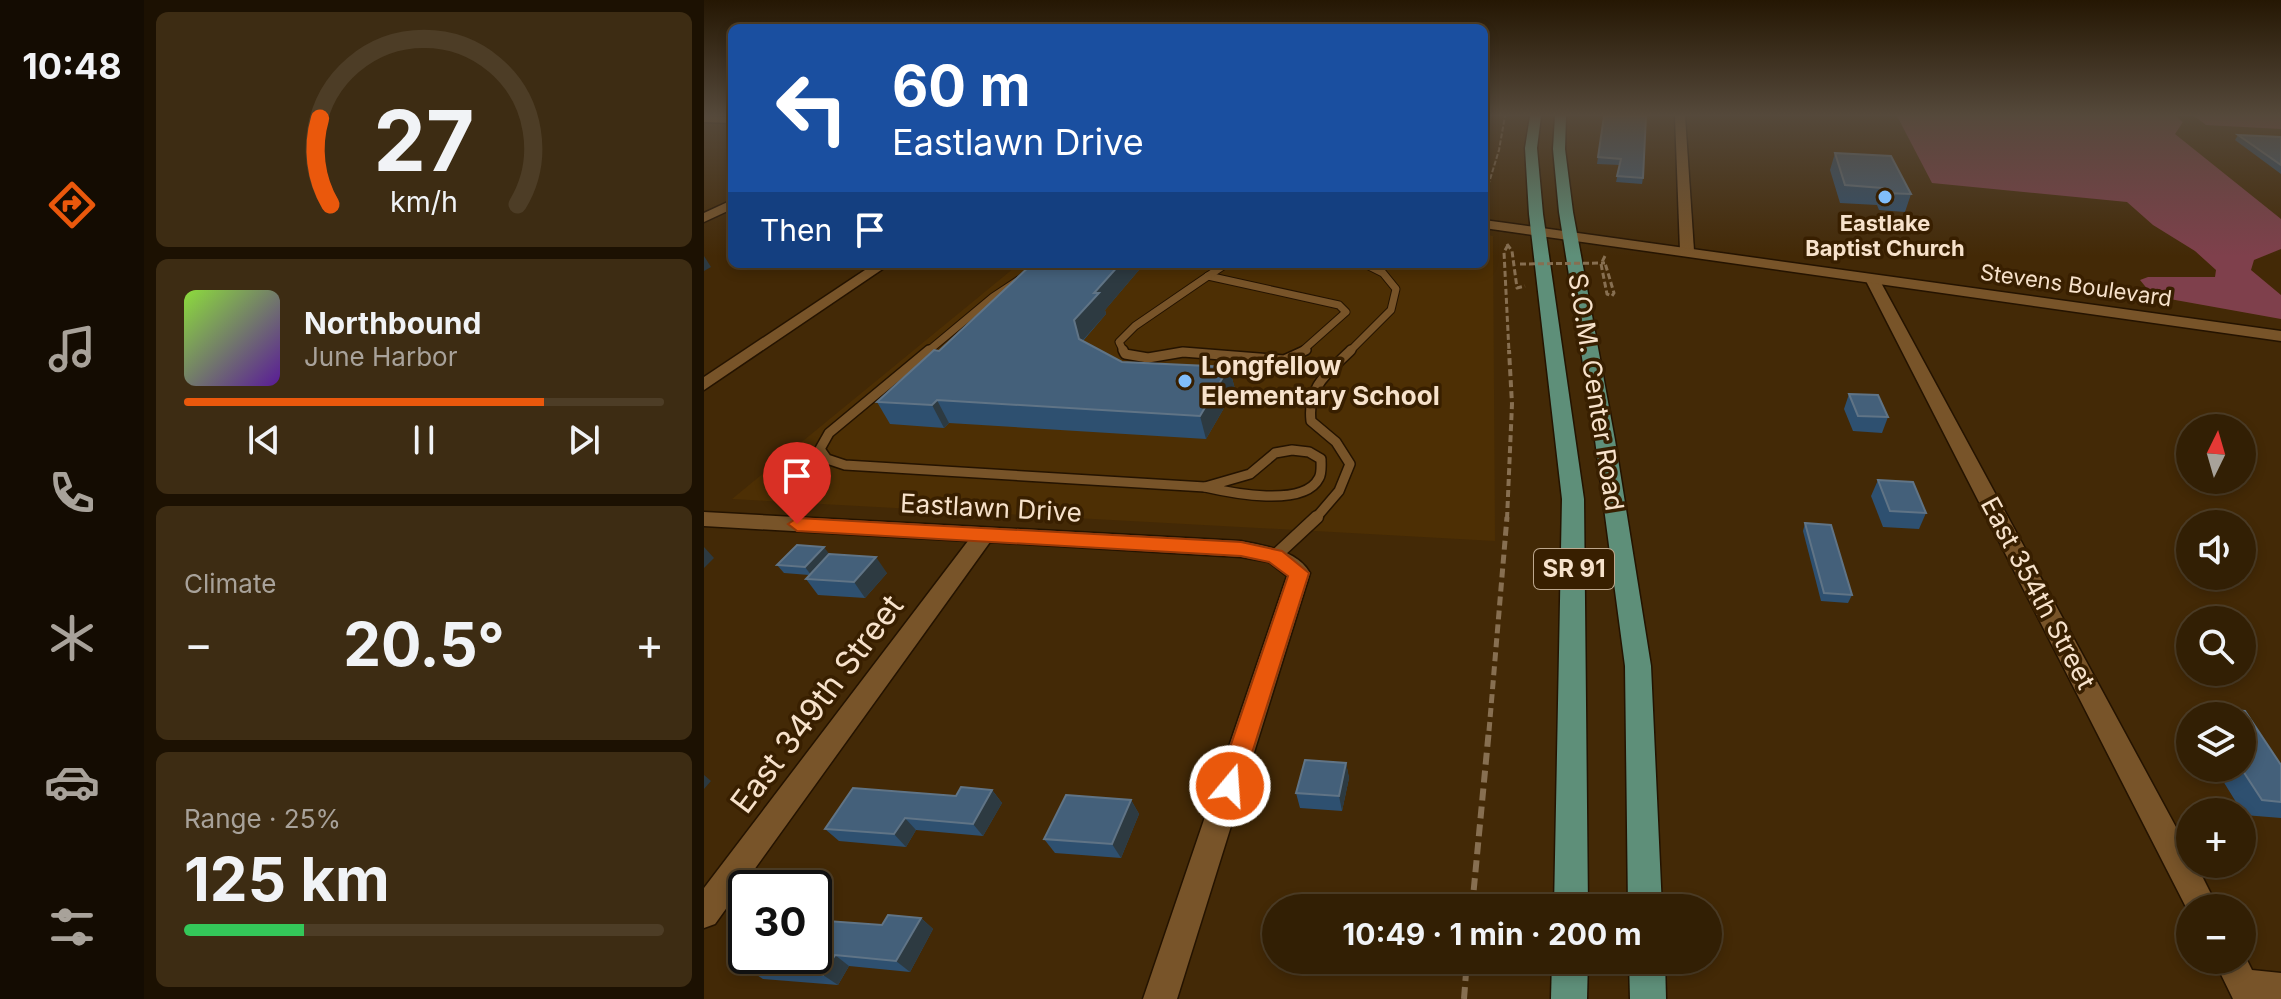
<!DOCTYPE html>
<meta charset="utf-8">
<style>
:root{--surface:#321f04;--page:#3d2c13;--text:#f1f3f6;--muted:#a8a29a;--line:#4d3d26;--accent:#ea580c}
body{margin:0;font-family:Inter,sans-serif;background:var(--page);color:var(--text);height:100vh;display:flex;flex-direction:column;font-size:30px;white-space:nowrap}
*{box-sizing:border-box;margin:0}
p{font-size:26px;color:var(--muted)}
.icon{flex:none;width:44px;height:44px;fill:none;stroke:currentColor;stroke-width:2;stroke-linecap:round;stroke-linejoin:round}
.map{position:relative;flex:1;overflow:hidden}
.details{display:flex;flex-direction:column;gap:12px;padding:12px;background:#1c1102;width:560px}
.details>*{flex:none}
.top-card{position:absolute;left:24px;top:24px;width:760px;height:244px;border-radius:12px;box-shadow:0 4px 12px #0003,0 0 0 2px var(--line);background:#1a4fa0;color:#fff;overflow:hidden}
.needle{width:52px;rotate:5deg}
.buttons{position:absolute;left:1472px;top:414px;display:grid;gap:16px}
.buttons a{display:grid;place-items:center;width:80px;height:80px;border-radius:50%;background:var(--surface);box-shadow:0 4px 12px #0003,0 0 0 2px var(--line);font-size:40px}
.speed{position:absolute;left:24px;top:870px;display:flex;gap:16px;font-size:40px;font-weight:700;text-align:center}
.speed>*{display:grid;place-content:center;width:104px;height:104px;border-radius:50%;background:var(--surface);box-shadow:0 4px 12px #0003,0 0 0 2px var(--line);line-height:1}
.speed .limit{border:4px solid #111;border-radius:12px;background:#fff;color:#111}
.pin{position:absolute;display:grid;place-items:center;width:68px;height:68px;color:#fff;margin:-82px -34px;border-radius:50% 50% 50% 0;rotate:-45deg;box-shadow:0 0 8px #0007}
.pin .icon{rotate:45deg}
.me{position:absolute;width:88px;margin:-44px;rotate:18deg;stroke-linejoin:round;filter:drop-shadow(0 0 6px #0008)}
.turn{display:flex;align-items:center;gap:28px;height:168px;padding:0 32px;font-size:36px}
.turn .icon{width:104px;height:104px;stroke-width:2.5}
.turn b{display:block;font-size:56px;line-height:68px}
.then{display:flex;align-items:center;height:76px;padding:0 32px;background:#0003;gap:16px;font-size:30px}
.big{font-size:60px;font-weight:700;line-height:1.1}
.details .widget{flex:1;display:flex;flex-direction:column;justify-content:center;gap:12px;min-width:0;padding:0 28px;border-radius:12px;background:var(--page)}
.details .dial{align-items:center;gap:0}
.dial svg{height:208px;overflow:visible;fill:none;stroke:var(--line);stroke-width:7;stroke-linecap:round;text-anchor:middle}
.dial text{fill:var(--text);stroke:none}
.song{display:flex;align-items:center;gap:24px}
.cover{width:96px;height:96px;border-radius:12px;background:linear-gradient(135deg,hsl(90 70% 55%),hsl(270 70% 35%))}
.played{height:8px;border-radius:4px;background:linear-gradient(90deg,var(--accent) 75%,var(--line) 75%)}
.keys{display:flex;justify-content:space-around;direction:ltr}
.heat{display:flex;justify-content:space-between;align-items:center;font-size:44px;direction:ltr}
.charge{height:12px;border-radius:6px;background:linear-gradient(90deg,#34c759 25%,var(--line) 0)}
.trip{position:absolute;left:558px;top:894px;width:460px;height:80px;border-radius:40px;background:var(--surface);box-shadow:0 4px 12px #0003,0 0 0 2px var(--line);font-weight:700;line-height:80px;text-align:center}
main{display:flex;flex:1;min-height:0}
.dock{display:flex;flex-direction:column;width:144px;justify-content:space-around;align-items:center;background:#140c02;color:var(--muted)}
.dock .icon{width:56px;height:56px}
.dock .current{color:var(--accent)}
.dock b{font-size:36px;color:var(--text)}
.map>svg:first-child{display:block}
.built{fill:#4d2f04}
.green{fill:#7f404c}
.lines{fill:none;stroke-linecap:round;stroke-linejoin:round}
.service-far2-casing{stroke:#241300;stroke-width:9}
.service-far1-casing{stroke:#241300;stroke-width:12}
.service-casing{stroke:#241300;stroke-width:15}
.minor-casing{stroke:#241300;stroke-width:3}
.tertiary-casing{stroke:#241300;stroke-width:3}
.primary-casing{stroke:#241300;stroke-width:3}
.path-far4{stroke:#876f51;stroke-width:2;stroke-dasharray:5 2;stroke-linecap:butt}
.path-far3{stroke:#876f51;stroke-width:3;stroke-dasharray:6 3;stroke-linecap:butt}
.path-far2{stroke:#876f51;stroke-width:4;stroke-dasharray:7 4;stroke-linecap:butt}
.path-far1{stroke:#876f51;stroke-width:5;stroke-dasharray:9 5;stroke-linecap:butt}
.path{stroke:#876f51;stroke-width:6;stroke-dasharray:12 6;stroke-linecap:butt}
.service-far2{stroke:#785429;stroke-width:7}
.service-far1{stroke:#785429;stroke-width:9}
.service{stroke:#785429;stroke-width:12}
.minor{fill:#785429;fill-rule:evenodd}
.tertiary{fill:#785429;fill-rule:evenodd}
.primary{fill:#5e8f79;fill-rule:evenodd}
.path-bridge{stroke:#876f51;stroke-width:3;stroke-dasharray:6 3;stroke-linecap:butt}
.wall{fill:#2e5070}
.shaded-wall{fill:#2d3a41}
.building{fill:#44607a;stroke:#607486;stroke-width:2}
.route{fill:#ea580c;stroke:#983908;stroke-width:2}
.poi-dot{fill:#80bdfa;stroke:#381f00;stroke-width:3}
.labels{text-anchor:middle;stroke-width:7;stroke-linejoin:round;paint-order:stroke}
.far-poi-label{font-size:22px;font-weight:bold;fill:#f7e2cb;stroke:#381f00}
.far-street-label{font-size:22px;fill:#f7e2cb;stroke:#381f00}
.shield{fill:#381f00;stroke:#bea88e;stroke-width:2}
.shield-label{font-size:24px;font-weight:bold;fill:#f7e2cb}
.poi-label{font-size:26px;font-weight:bold;fill:#f7e2cb;stroke:#381f00;text-anchor:start}
.street-label{font-size:26px;fill:#f7e2cb;stroke:#381f00}
.near-street-label{font-size:32px;fill:#f7e2cb;stroke:#381f00}
</style>
<main>
<nav class="dock">
<b>10:48</b>
<svg class="icon current" aria-label="directions" viewBox="0 0 24 24"><path d="M12 3l9 9-9 9-9-9zM9 14v-3h6M13 9l2 2-2 2"/></svg>
<svg class="icon" aria-label="music" viewBox="0 0 24 24"><path d="M9 18V5l10-2v13"/><circle cx="6" cy="18" r="3"/><circle cx="16" cy="16" r="3"/></svg>
<svg class="icon" aria-label="phone" viewBox="0 0 24 24"><path d="M5 4h4l2 5-3 2q2 4 5 5l2-3 5 2v4C11 20 4 13 5 4z"/></svg>
<svg class="icon" aria-label="climate" viewBox="0 0 24 24"><path d="M12 3v18M4 7l16 10M4 17L20 7"/></svg>
<svg class="icon" aria-label="car" viewBox="0 0 24 24"><path d="M5 17H2v-5l4-1 3-4h7l3 4 3 1v5h-3M9 17h6M6 11h13"/><circle cx="7" cy="17" r="2"/><circle cx="17" cy="17" r="2"/></svg>
<svg class="icon" aria-label="filters" viewBox="0 0 24 24"><path d="M4 7h16M4 17h16"/><circle cx="9" cy="7" r="2"/><circle cx="15" cy="17" r="2"/></svg>
</nav>
<section class="details">
<div class="widget dial"><svg viewBox="0 0 100 80">
<path d="M14 69A42 42 0 1 1 86 69"/>
<path d="M14 69A42 42 0 0 1 10 36" stroke="#ea580c"/>
<text x="50" y="56" font-size="32" font-weight="700">27</text>
<text x="50" y="72" font-size="11">km/h</text>
</svg></div>
<div class="widget">
<div class="song"><i class="cover"></i><div><b>Northbound</b><p>June Harbor</p></div></div>
<div class="played"></div>
<div class="keys"><svg class="icon" aria-label="previous" viewBox="0 0 24 24"><path d="M18 5L8 12l10 7zM5 5v14"/></svg><svg class="icon" aria-label="pause" viewBox="0 0 24 24"><path d="M8 5v14M16 5v14"/></svg><svg class="icon" aria-label="next" viewBox="0 0 24 24"><path d="M6 5l10 7-10 7zM19 5v14"/></svg></div>
</div>
<div class="widget"><p>Climate</p>
<div class="heat"><a>−</a><b class="big">20.5°</b><a>+</a></div>
</div>
<div class="widget"><p>Range · 25%</p><b class="big">125 km</b><div class="charge"></div></div>
</section>
<div class="map">
<svg width="1577" height="999" viewBox="0 0 1577 999">
<rect width="100%" height="100%" fill="#432906"/>
<!-- built -->
<polygon class="built" points="780,234 789,236 791,541 28,499 315,264 780,264"/>
<!-- green -->
<g class="green">
<polygon points="1193,116 1472,116 1479,122 1471,134 1577,219 1577,249 1550,260 1547,270 1577,295 1577,319 1449,296 1436,280 1444,277 1511,277 1512,270 1491,251 1449,225 1423,202 1228,183"/>
<polygon points="1490,116 1577,116 1577,129 1502,125"/>
</g>
<g class="lines">
<defs>
<g id="service-far2">
<polyline points="504,276 635,305 642,312 597,352"/>
<polyline points="504,276 522,264"/>
<polyline points="223,352 289,297 339,264"/>
<polyline points="420,352 415,342 431,326 504,276"/>
<polyline points="645,352 687,310 692,289 679,273 661,264"/>
</g>
<g id="service-far1">
<polyline points="225,350 125,433 116,449 123,459 141,465 501,487"/>
<polyline points="419,350 421,354 444,358 479,352 580,360 602,350"/>
<path d="M588,450L605,452L617,459C617,465 618,473 615,478C600,508 527,493 501,487L546,474L571,453Z"/>
<path d="M611,519L635,491L646,464L632,442L607,421C603,386 624,373 647,350"/>
</g>
<polyline id="service" points="571,556 613,517"/>
<g id="minor">
<polygon points="971,116 981,116 990,251 983,255 976,251"/>
<polygon points="28,200 28,209 0,222 0,213"/>
<polygon points="170,264 186,264 0,390 0,377"/>
<polygon points="1168,275 1175,279 1486,853 1486,864 1492,864 1514,908 1486,908 1486,915 1161,279"/>
<path d="M0,512L537,541C561,546 593,550 606,573L473,999H439L583,576L565,562L537,557L286,542L11,924L0,928V888L264,541L0,526Z"/>
<polygon points="1538,950 1548,970 1577,973 1577,999 1529,999 1510,960 1538,960"/>
</g>
<g id="tertiary">
<polygon points="0,116 28,117 28,123 0,122"/>
<polygon points="780,220 1577,331 1577,341 780,228"/>
</g>
<g id="primary">
<polygon points="826,116 837,116 833,148 839,214 880,499 884,908 850,908 858,499 825,214 821,148"/>
<polygon points="851,116 862,116 861,149 869,212 911,440 947,666 958,908 924,908 921,666 891,440 855,212 849,149"/>
<polygon points="848,960 884,960 883,999 847,999"/>
<polygon points="925,960 961,960 962,999 926,999"/>
</g>
</defs>
<!-- service-far2 casing -->
<use href="#service-far2" class="service-far2-casing"/>
<!-- service-far1 casing -->
<use href="#service-far1" class="service-far1-casing"/>
<!-- service casing -->
<use href="#service" class="service-casing"/>
<!-- minor casing -->
<use href="#minor" class="minor-casing"/>
<!-- tertiary casing -->
<use href="#tertiary" class="tertiary-casing"/>
<!-- primary casing -->
<use href="#primary" class="primary-casing"/>
<!-- path-far4 -->
<polyline class="path-far4" points="780,199 795,150 801,116"/>
<!-- path-far3 -->
<g class="path-far3">
<polyline points="803,244 808,251 813,288 821,286"/>
<polyline points="804,245 800,252 805,352"/>
<polyline points="901,256 897,264 903,294 908,296 910,293 901,263"/>
</g>
<!-- path-far2 -->
<polyline class="path-far2" points="803,519 808,404 805,350"/>
<!-- path-far1 -->
<polyline class="path-far1" points="785,731 803,517"/>
<!-- path -->
<g class="path">
<polyline points="768,908 785,729"/>
<polyline points="760,999 763,960"/>
</g>
<!-- service-far2 -->
<use href="#service-far2" class="service-far2"/>
<!-- service-far1 -->
<use href="#service-far1" class="service-far1"/>
<!-- service -->
<use href="#service" class="service"/>
<!-- minor -->
<use href="#minor" class="minor"/>
<!-- tertiary -->
<use href="#tertiary" class="tertiary"/>
<!-- primary -->
<use href="#primary" class="primary"/>
<!-- path-bridge -->
<polyline class="path-bridge" points="816,264 901,263"/>
</g>
<!-- wall -->
<g class="wall">
<polygon points="900,116 939,178 938,184 912,182 916,165 893,164"/>
<polygon points="1534,135 1577,137 1577,174 1531,140"/>
<polygon points="1131,153 1207,194 1201,212 1175,210 1173,205 1136,203 1126,170"/>
<polygon points="328,264 440,264 401,310 402,314 379,341 418,362 525,367 531,389 502,439 245,423 240,428 186,424 173,402 235,351"/>
<polygon points="1145,394 1184,417 1178,433 1149,431 1140,409"/>
<polygon points="1174,480 1222,513 1215,529 1179,527 1167,496"/>
<polygon points="1101,523 1148,595 1144,603 1117,601 1099,531"/>
<polygon points="125,554 183,573 161,598 114,595 102,579 105,575 80,573 73,565"/>
<polygon points="1499,708 1541,711 1577,765 1577,818 1540,815 1511,768 1538,768 1538,716 1491,716"/>
<polygon points="642,763 645,778 638,811 596,808 592,793"/>
<polygon points="288,790 298,803 279,836 212,830 202,847 135,841 121,829 252,796"/>
<polygon points="427,800 435,814 417,858 351,853 340,839"/>
<polygon points="217,918 229,929 206,972 145,966 134,985 59,979 42,968 178,925"/>
</g>
<!-- shaded-wall -->
<g class="shaded-wall">
<polygon points="0,256 7,267 0,271"/>
<polygon points="416,264 440,264 401,310 402,314 378,341 375,339 370,320 390,293"/>
<polygon points="525,367 531,389 502,439 496,416"/>
<polygon points="233,400 245,423 240,428 228,405"/>
<polygon points="0,547 10,558 0,568"/>
<polygon points="120,547 126,555 107,575 101,567"/>
<polygon points="172,557 183,573 161,598 150,582"/>
<polygon points="642,763 645,778 638,811 635,796"/>
<polygon points="0,775 7,781 0,789"/>
<polygon points="288,790 298,803 279,836 269,824"/>
<polygon points="427,800 435,814 417,858 408,844"/>
<polygon points="201,818 212,830 202,847 190,834"/>
<polygon points="217,918 229,929 206,972 192,961"/>
<polygon points="131,955 145,966 134,985 119,975"/>
</g>
<!-- building -->
<g class="building">
<polygon points="900,116 942,116 939,178 913,176 917,159 894,157"/>
<polygon points="1534,135 1577,137 1577,165"/>
<polygon points="1131,153 1187,156 1207,194 1180,193 1178,188 1141,185"/>
<polygon points="328,264 416,264 390,293 395,293 370,320 375,339 418,362 525,367 496,416 233,400 228,405 173,402 230,350 235,351"/>
<polygon points="1145,394 1174,395 1184,417 1154,416"/>
<polygon points="1174,480 1209,482 1222,513 1186,511"/>
<polygon points="1101,523 1127,525 1148,595 1120,593"/>
<polygon points="93,545 120,547 101,567 73,565"/>
<polygon points="125,554 172,557 150,582 102,579"/>
<polygon points="1499,708 1541,711 1577,765 1577,802 1558,800 1537,768 1538,716 1504,716"/>
<polygon points="601,760 642,763 635,796 592,793"/>
<polygon points="257,787 288,790 269,824 201,818 190,834 121,829 149,788 252,796"/>
<polygon points="362,795 427,800 408,844 340,839"/>
<polygon points="184,915 217,918 192,961 131,955 119,975 42,968 50,956 110,956 110,920 178,925"/>
</g>
<!-- sky -->
<linearGradient id="sky" x2="0" y2="1"><stop stop-color="#251703"/><stop offset="0.45" stop-color="#55493b"/><stop offset="1" stop-color="#55493b" stop-opacity="0"/></linearGradient>
<rect width="1577" height="256" fill="url(#sky)"/>
<!-- route -->
<polygon class="route" points="93,518 537,542 578,551 605,573 535,794 526,798 517,794 513,786 584,576 565,562 537,556 93,531 84,524"/>
<!-- markers -->
<g class="poi-dot">
<circle cx="1181" cy="197" r="8"/>
<circle cx="481" cy="381" r="8"/>
</g>
<g class="labels">
<!-- far-poi labels -->
<g class="far-poi-label">
<text x="1181" y="231">Eastlake<tspan x="1181" dy="25">Baptist Church</tspan></text>
</g>
<!-- far-street labels -->
<g class="far-street-label">
<text transform="translate(1372 285) rotate(8)" y="8">Stevens Boulevard</text>
</g>
<!-- shield labels -->
<rect class="shield" x="830" y="549" width="80" height="40" rx="6"/>
<g class="shield-label">
<text x="870" y="577">SR 91</text>
</g>
<!-- poi labels -->
<g class="poi-label">
<text x="497" y="375">Longfellow<tspan x="497" dy="30">Elementary School</tspan></text>
</g>
<!-- street labels -->
<g class="street-label">
<text transform="translate(892 392) rotate(81)" y="9">S.O.M. Center Road</text>
<text transform="translate(287 508) rotate(3)" y="9">Eastlawn Drive</text>
<text transform="translate(1334 593) rotate(62)" y="9">East 354th Street</text>
</g>
<!-- near-street labels -->
<g class="near-street-label">
<text transform="translate(113 704) rotate(-53)" y="11">East 349th Street</text>
</g>
</g>
</svg>
<div class="buttons">
<a><svg class="needle" viewBox="-14 -14 28 28"><path d="M0-13l5 13h-10z" fill="#e53935"/><path d="M0 13l5-13h-10z" fill="#a8a29a"/></svg></a>
<a><svg class="icon" aria-label="sound" viewBox="0 0 24 24"><path d="M4 9h4l5-4v14l-5-4H4zM17 9q2 3 0 6"/></svg></a>
<a><svg class="icon" aria-label="search" viewBox="0 0 24 24"><circle cx="10" cy="10" r="6"/><path d="M15 15l6 6"/></svg></a>
<a><svg class="icon" aria-label="layers" viewBox="0 0 24 24"><path d="M12 4l9 5-9 5-9-5zM3 14l9 5 9-5"/></svg></a>
<a>+</a>
<a>−</a>
</div>
<div class="speed"><div class="limit">30</div></div>
<div class="pin" style="left:93px;top:524px;background:#d93025"><svg class="icon" aria-label="arrive" viewBox="0 0 24 24"><path d="M6 21V4h12l-3 4 3 4H6"/></svg></div>
<svg class="me" style="left:526px;top:786px" viewBox="-20 -20 40 40"><circle r="17" fill="#ea580c" stroke="#fff" stroke-width="3"/><path d="M0-11L8 9 0 5-8 9z" fill="#fff"/></svg>
<div class="trip">10:49 · 1 min · 200 m</div>
<div class="top-card">
<div class="turn"><svg class="icon" aria-label="left" viewBox="0 0 24 24"><path d="M17 20v-9H6M10 6l-5 5 5 5"/></svg><div><b>60 m</b>Eastlawn Drive</div></div>
<div class="then">Then<svg class="icon" aria-label="arrive" viewBox="0 0 24 24"><path d="M6 21V4h12l-3 4 3 4H6"/></svg></div>
</div>
</div>
</main>
